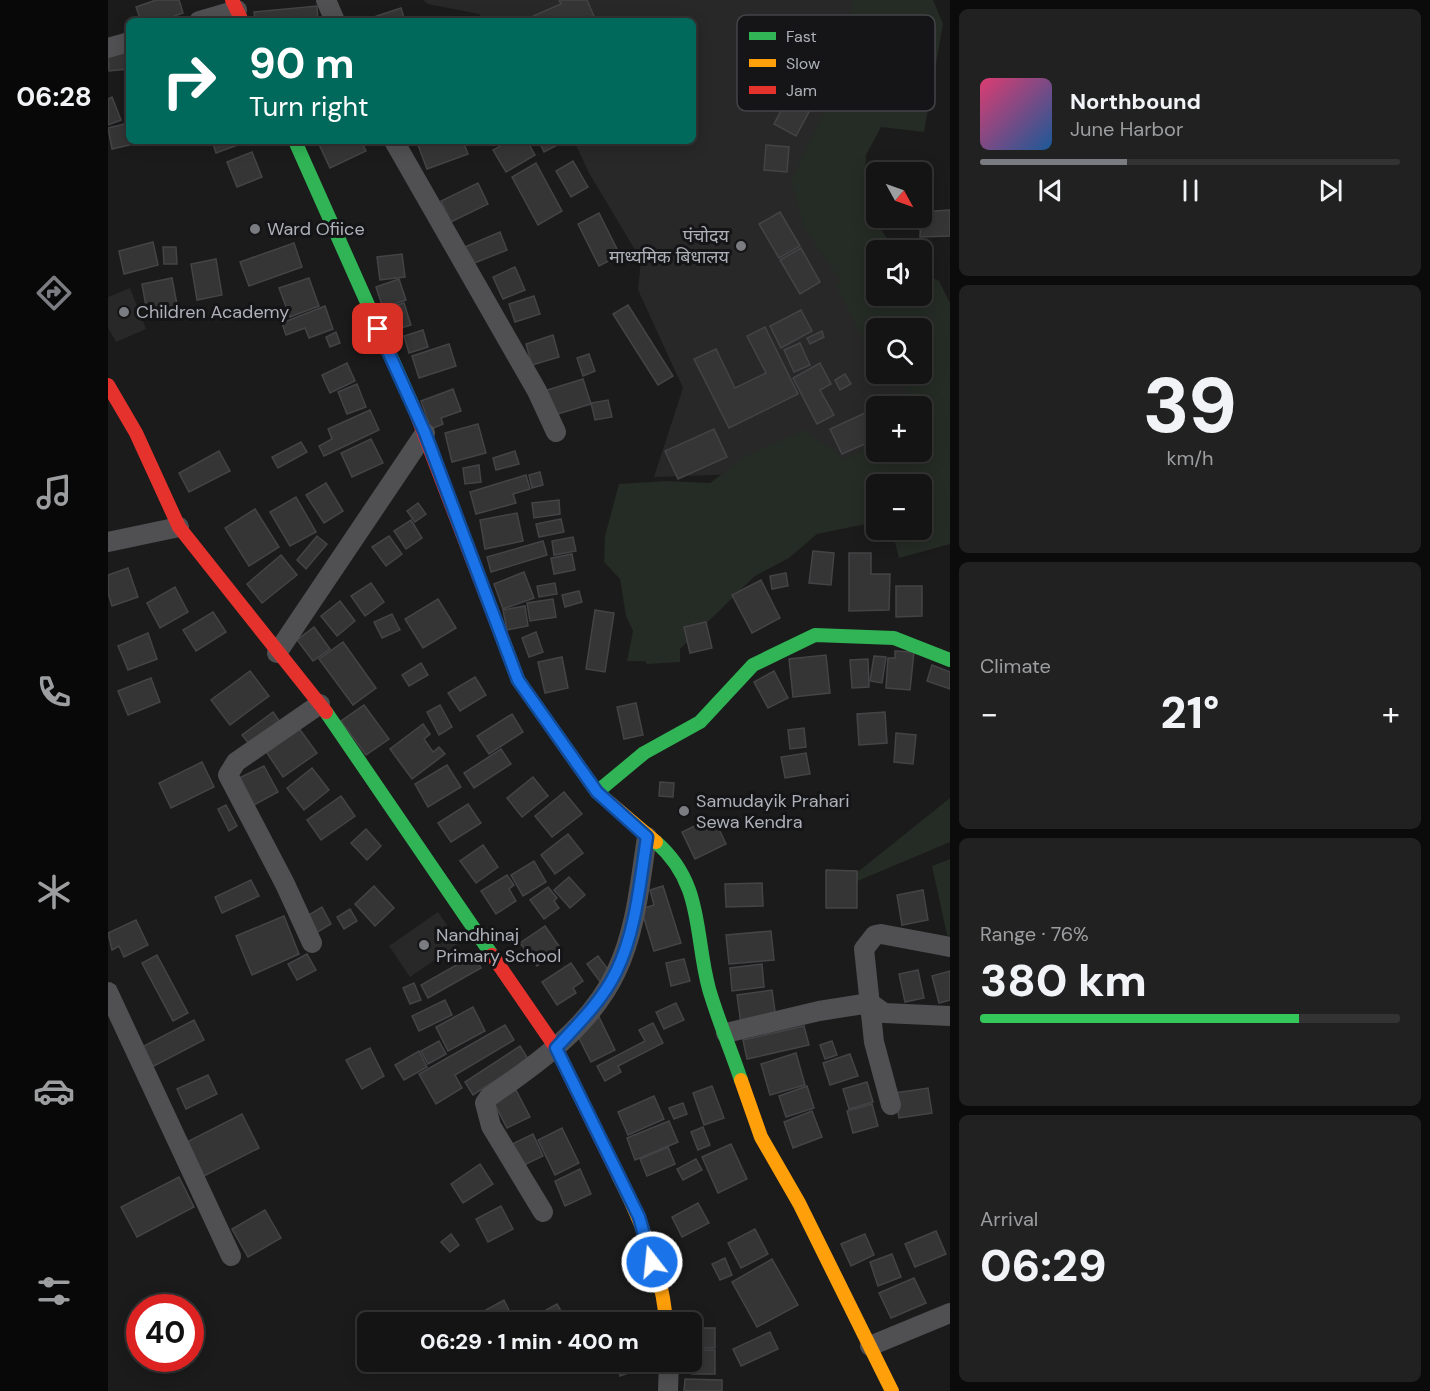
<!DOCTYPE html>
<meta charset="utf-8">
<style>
:root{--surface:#141414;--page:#212122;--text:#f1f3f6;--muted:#9d9ea0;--line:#333334;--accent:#7b7c82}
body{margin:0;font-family:"DM Sans","Noto Sans Devanagari",sans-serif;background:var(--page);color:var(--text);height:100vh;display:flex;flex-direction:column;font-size:22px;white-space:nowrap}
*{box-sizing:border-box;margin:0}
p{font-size:20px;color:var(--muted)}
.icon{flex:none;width:33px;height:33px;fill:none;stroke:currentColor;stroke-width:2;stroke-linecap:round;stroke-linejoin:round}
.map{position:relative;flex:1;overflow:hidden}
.side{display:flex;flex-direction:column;gap:9px;padding:9px;background:#0b0b0b;width:480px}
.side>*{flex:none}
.hud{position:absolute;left:18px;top:18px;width:570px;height:126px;border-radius:9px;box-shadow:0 3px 15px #0003,0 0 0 2px var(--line);background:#00695c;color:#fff;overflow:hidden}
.needle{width:39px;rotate:130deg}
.controls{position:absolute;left:758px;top:162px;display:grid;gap:12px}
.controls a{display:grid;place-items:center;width:66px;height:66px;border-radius:9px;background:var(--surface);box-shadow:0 3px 15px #0003,0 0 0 2px var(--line);font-size:30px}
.speed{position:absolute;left:18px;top:1294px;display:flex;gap:12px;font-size:30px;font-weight:700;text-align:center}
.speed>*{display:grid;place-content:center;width:78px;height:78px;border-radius:50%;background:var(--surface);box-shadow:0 3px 15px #0003,0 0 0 2px var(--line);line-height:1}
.speed .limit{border:9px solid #d22;background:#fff;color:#111}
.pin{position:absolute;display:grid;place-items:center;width:51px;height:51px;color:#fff;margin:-26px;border-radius:12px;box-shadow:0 3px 9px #0006}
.me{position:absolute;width:66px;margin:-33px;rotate:344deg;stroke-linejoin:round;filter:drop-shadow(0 0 4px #0008)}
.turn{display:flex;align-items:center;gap:21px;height:126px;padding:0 24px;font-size:27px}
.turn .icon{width:78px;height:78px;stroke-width:2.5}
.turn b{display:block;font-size:42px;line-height:51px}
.big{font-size:45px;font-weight:800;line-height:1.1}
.side .tile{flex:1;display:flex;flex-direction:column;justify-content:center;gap:9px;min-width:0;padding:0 21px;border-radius:9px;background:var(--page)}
.side .dial{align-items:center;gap:0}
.dial b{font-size:78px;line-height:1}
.song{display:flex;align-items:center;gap:18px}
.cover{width:72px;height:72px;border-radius:9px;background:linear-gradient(135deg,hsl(340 70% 55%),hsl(210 70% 35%))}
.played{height:6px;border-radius:3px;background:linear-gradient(90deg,var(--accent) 35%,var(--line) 35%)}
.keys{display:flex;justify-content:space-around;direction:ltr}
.heat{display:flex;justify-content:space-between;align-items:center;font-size:33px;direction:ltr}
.charge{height:9px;border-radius:4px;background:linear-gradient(90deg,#34c759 76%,var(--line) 0)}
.trip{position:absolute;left:249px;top:1312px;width:345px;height:60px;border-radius:9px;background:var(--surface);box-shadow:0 3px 15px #0003,0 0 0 2px var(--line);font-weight:800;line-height:60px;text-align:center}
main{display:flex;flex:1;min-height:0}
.tabs{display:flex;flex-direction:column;width:108px;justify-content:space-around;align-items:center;background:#080808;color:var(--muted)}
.tabs .icon{width:42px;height:42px}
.tabs .current{color:var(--accent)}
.tabs b{font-size:27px;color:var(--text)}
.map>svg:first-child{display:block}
.built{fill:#282829}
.green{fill:#252b25}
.building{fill:#353536;stroke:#444447;stroke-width:1.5}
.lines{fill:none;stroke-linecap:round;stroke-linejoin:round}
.street{stroke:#505053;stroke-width:20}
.fast{stroke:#30b455;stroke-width:14}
.slow{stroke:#ff9f0a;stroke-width:14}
.jam{stroke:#e5322d;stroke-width:14}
.route-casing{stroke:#114b97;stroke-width:15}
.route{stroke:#1a73e8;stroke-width:10}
.poi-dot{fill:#7b7c82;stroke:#151517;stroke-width:2}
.labels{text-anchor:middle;stroke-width:6;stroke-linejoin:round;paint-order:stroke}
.poi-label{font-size:18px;fill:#aeb1ba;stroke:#151517;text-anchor:start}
.key{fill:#151517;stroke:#434448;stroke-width:1.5}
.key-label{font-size:16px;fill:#aeb1ba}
</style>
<main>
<nav class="tabs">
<b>06:28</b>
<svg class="icon current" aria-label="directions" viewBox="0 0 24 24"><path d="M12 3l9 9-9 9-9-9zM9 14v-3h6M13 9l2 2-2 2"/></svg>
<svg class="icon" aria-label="music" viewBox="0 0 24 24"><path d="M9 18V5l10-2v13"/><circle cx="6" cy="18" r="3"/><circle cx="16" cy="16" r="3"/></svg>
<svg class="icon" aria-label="phone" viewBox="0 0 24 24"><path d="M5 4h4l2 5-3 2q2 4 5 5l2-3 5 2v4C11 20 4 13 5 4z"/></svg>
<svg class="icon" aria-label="climate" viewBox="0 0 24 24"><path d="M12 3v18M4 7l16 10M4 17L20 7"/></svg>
<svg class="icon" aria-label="car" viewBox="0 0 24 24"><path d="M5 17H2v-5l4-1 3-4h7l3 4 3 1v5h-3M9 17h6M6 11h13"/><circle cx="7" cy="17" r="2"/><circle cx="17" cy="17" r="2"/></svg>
<svg class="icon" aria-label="filters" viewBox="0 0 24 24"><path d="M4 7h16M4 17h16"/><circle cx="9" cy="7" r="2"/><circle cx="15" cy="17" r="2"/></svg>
</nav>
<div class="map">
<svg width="842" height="1391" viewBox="0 0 842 1391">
<rect width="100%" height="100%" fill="#1b1b1b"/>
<!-- built -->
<g class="built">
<polygon points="315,0 764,0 729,136 768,296 768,374 810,374 812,406 768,406 768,448 745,470 546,477 575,388 530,290 533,260 481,173 466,141 585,141 585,21 376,21 371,14 320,4"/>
<polygon points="22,288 38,329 8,342 0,328 0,297"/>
<polygon points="330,912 351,943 302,977 281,946"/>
</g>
<!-- green -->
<g class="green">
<polygon points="745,0 825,0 835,24 816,132 773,127 758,155 757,206 787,250 768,250 768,296 813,296 813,273 831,281 842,303 842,544 791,558 784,530 813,530 813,484 768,484 768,522 709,534 681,558 647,576 572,649 572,662 539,664 537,661 519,661 525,631 518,616 512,579 496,562 497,536 511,484 558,481 602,483 640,455 696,430 737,459 768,443 768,452 813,452 813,406 803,406 801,395 788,374 813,374 813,328 768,328 766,362 727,283 734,283 696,227 683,181 727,89"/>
<polygon points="842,798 842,842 726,891"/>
<polygon points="842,859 842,936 839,935 824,866"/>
</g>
<!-- building -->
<g class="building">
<polygon points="48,0 71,0 75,13 52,21 33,21 28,7"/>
<polygon points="451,0 479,0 488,21 414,21 453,4"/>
<polygon points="209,6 210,21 147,21 146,12"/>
<polygon points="293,8 297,21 268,21 266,17"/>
<polygon points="17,51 20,69 1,71 0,53"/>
<polygon points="687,85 709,97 688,136 666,124"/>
<polygon points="4,97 13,120 0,125 0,99"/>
<polygon points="21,123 21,141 30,143 4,149 0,128"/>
<polygon points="104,141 138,141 138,142 108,153"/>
<polygon points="212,141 253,141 258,151 222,168 210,142"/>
<polygon points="320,141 355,141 360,154 319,169 310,145"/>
<polygon points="402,141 419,141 427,155 398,172 385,150"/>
<polygon points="431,141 455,141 455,142 436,152"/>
<polygon points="658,145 681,147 679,172 656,170"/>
<polygon points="144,152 154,177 129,187 119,162"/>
<polygon points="465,161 480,187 463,197 448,171"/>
<polygon points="428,163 454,211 430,225 404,177"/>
<polygon points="370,183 380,204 343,222 333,201"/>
<polygon points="842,210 842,236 812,237 813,212"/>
<polygon points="672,212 692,246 671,258 651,224"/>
<polygon points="491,213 512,255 491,266 470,224"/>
<polygon points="392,232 399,250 364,264 357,247"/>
<polygon points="45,242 50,265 16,274 11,251"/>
<polygon points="186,243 194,267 141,286 132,262"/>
<polygon points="55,247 68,247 69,264 56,264"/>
<polygon points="693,248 712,282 692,294 672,260"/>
<polygon points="294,254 297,277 272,280 269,257"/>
<polygon points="108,259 114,295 89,300 83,264"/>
<polygon points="407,267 417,290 395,299 385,277"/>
<polygon points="64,278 70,310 40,317 34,284"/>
<polygon points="201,278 211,306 182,317 171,288"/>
<polygon points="291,279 298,300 275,308 268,287"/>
<polygon points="426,296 432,314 407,322 401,304"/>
<polygon points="296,303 303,325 283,331 276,309"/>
<polygon points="520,305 565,376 550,385 505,314"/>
<polygon points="217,306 225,329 201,338 197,328 178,335 174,323"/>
<polygon points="693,310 704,331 673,348 662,326"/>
<polygon points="657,327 690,394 621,428 586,359 608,349 627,388 658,373 639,336"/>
<polygon points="315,330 320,347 301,353 296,336"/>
<polygon points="714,331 716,337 702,344 699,338"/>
<polygon points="228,332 232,343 222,347 218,337"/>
<polygon points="445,335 451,357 424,365 418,344"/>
<polygon points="692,343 702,365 686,372 676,350"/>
<polygon points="341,344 348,366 311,378 304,356"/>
<polygon points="481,354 487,371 475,376 469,358"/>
<polygon points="239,363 247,381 222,393 214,375"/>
<polygon points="712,363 723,384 712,390 726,415 709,424 685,378"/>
<polygon points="737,374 743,384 732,390 727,380"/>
<polygon points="475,379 483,404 443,416 436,391"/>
<polygon points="249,384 258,407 239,414 230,392"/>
<polygon points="345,389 353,411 333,418 335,424 323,429 313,401"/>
<polygon points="500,400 504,417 487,420 483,403"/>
<polygon points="262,410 271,430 216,456 211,446 224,439 220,429"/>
<polygon points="759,412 768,432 768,439 734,454 722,429"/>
<polygon points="370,424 378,453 344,462 337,433"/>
<polygon points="606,429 619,457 570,479 557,451"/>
<polygon points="263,439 275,463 244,477 233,453"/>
<polygon points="193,442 199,452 170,468 164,457"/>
<polygon points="111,451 122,471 81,492 71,473"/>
<polygon points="407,451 411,464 388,470 385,458"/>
<polygon points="371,465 373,482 357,484 355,468"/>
<polygon points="432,472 435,485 424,488 421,475"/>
<polygon points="418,475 422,489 405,494 408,503 368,514 362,492"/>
<polygon points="218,483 235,511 216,523 198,495"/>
<polygon points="188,497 208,532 182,546 162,512"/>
<polygon points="451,500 452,514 426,518 424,503"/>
<polygon points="310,503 318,514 307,522 299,511"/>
<polygon points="147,509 171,547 141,566 117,528"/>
<polygon points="409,513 415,541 377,549 372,520"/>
<polygon points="453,519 456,532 431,537 428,524"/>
<polygon points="303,520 314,538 298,549 286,531"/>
<polygon points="209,536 219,544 198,569 189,560"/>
<polygon points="281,536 294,554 278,566 264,547"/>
<polygon points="465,537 468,551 446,555 444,541"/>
<polygon points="435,541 439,555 383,572 379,557"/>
<polygon points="705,551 726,553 723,585 701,583"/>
<polygon points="741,553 763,553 763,574 782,574 781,610 741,611"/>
<polygon points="464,554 467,570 446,574 443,558"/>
<polygon points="173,555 189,575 154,603 139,584"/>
<polygon points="20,568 30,597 4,606 0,593 0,575"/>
<polygon points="416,572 426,598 395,609 386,584"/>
<polygon points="678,573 680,586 664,589 662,576"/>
<polygon points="653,580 672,618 644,633 624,595"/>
<polygon points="263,583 276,602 257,616 243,596"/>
<polygon points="447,583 449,594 431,597 429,586"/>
<polygon points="788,586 814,586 814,616 788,617"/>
<polygon points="67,587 80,612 52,628 39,603"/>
<polygon points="471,591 474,602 457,607 454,595"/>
<polygon points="330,599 348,628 315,648 297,619"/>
<polygon points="445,599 448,617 422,621 419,603"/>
<polygon points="232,601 247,621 229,636 213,616"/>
<polygon points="417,606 420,626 399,630 395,610"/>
<polygon points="487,610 506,613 497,672 478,669"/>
<polygon points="105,612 118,632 88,651 75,630"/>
<polygon points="284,614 292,630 274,638 266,622"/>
<polygon points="598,622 604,648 582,653 576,627"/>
<polygon points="206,627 222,649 205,661 189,640"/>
<polygon points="428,632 435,652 421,657 414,638"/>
<polygon points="40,633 49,659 20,670 10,646"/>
<polygon points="235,642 268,688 245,705 211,659"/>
<polygon points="787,651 806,652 802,690 778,688 780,658 787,658"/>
<polygon points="718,655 722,693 685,697 681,659"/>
<polygon points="766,656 778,657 774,683 762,681"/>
<polygon points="454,657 460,688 437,693 430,662"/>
<polygon points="760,659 761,687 744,688 742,660"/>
<polygon points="313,663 320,675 301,686 294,675"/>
<polygon points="824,665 842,672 842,689 819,681"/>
<polygon points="142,671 161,696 122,725 103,700"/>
<polygon points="666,671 680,698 660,708 646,682"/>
<polygon points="367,677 378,695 352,711 340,693"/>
<polygon points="43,678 52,702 20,715 10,691"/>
<polygon points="528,703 535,735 516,739 509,707"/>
<polygon points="256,705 281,739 258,755 233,721"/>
<polygon points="332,705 344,727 331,735 319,712"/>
<polygon points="165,712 172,722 142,745 134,735"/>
<polygon points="777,712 779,743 751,745 749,714"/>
<polygon points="404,714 415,732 381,754 369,736"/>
<polygon points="315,724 322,734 316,739 325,752 331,747 337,754 304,779 282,749"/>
<polygon points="190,727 209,753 175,777 157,750"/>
<polygon points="696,728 698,747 682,749 680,730"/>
<polygon points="788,733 808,735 805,764 786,762"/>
<polygon points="393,749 403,764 366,788 356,773"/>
<polygon points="698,753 702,774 677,778 673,757"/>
<polygon points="94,762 106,787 63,808 51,783"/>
<polygon points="339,765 353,787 320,807 307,784"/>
<polygon points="156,766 170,792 142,807 129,779"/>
<polygon points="204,768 221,790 196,810 179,788"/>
<polygon points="425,777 440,796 414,817 399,798"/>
<polygon points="552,782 566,783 565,797 551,796"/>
<polygon points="456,792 474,814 444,837 427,816"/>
<polygon points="233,796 247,816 213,840 199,820"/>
<polygon points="360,804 373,823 343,842 330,823"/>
<polygon points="118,805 129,826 121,831 110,809"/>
<polygon points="605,817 618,844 587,859 574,832"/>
<polygon points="258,829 273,846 259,860 243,843"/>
<polygon points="460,834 475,853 447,874 433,855"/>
<polygon points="375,845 390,867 368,883 352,861"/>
<polygon points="426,861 438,882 415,896 403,875"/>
<polygon points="718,870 749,871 749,908 718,908"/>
<polygon points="399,875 406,885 401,889 408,901 388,914 373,891"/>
<polygon points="461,877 477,895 462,908 446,890"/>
<polygon points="143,880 151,896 114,913 107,897"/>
<polygon points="654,883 655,906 618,907 617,884"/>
<polygon points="266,886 286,908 267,926 247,904"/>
<polygon points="555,886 573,943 546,951 533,909 546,905 542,890"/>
<polygon points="440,887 449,898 446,901 451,908 436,919 422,900"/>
<polygon points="815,890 820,920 794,925 789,895"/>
<polygon points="214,907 223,924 208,933 199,916"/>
<polygon points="242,909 249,921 236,929 229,917"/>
<polygon points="176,916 191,954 144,975 128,936"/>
<polygon points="28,920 40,945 16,957 11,946 4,950 0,933"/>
<polygon points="437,926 453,949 429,966 412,943"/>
<polygon points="663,931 666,960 621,964 618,935"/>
<polygon points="199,954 208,970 189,980 180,964"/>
<polygon points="49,955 80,1013 65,1021 34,963"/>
<polygon points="366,955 373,968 320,998 313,985"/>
<polygon points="490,956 504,975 493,983 479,964"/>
<polygon points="576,959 582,981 563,986 558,963"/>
<polygon points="463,963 475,981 465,988 468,993 449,1005 434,982"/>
<polygon points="654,964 656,987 624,991 622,968"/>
<polygon points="810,970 816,998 797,1002 791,974"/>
<polygon points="842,971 842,1000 831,1003 824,976"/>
<polygon points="306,983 313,1000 302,1004 295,988"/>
<polygon points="664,990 668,1018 633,1024 629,995"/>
<polygon points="337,1000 344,1015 311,1031 304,1016"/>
<polygon points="568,1003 576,1020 556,1029 548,1012"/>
<polygon points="365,1007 377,1031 340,1051 328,1027"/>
<polygon points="491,1017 507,1050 483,1062 467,1030"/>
<polygon points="86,1020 96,1040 42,1068 32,1048"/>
<polygon points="545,1023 555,1043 510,1066 513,1072 497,1081 489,1066 537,1041 531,1030"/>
<polygon points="397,1025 406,1040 347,1075 354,1088 328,1104 311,1074"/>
<polygon points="696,1026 701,1045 639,1059 635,1040"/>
<polygon points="331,1041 338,1054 320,1064 313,1051"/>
<polygon points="724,1041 729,1055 717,1059 712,1045"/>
<polygon points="412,1046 420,1059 365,1095 357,1082"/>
<polygon points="262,1048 276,1076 254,1089 238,1060"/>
<polygon points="311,1051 319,1067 296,1080 287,1065"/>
<polygon points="688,1053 697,1085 662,1095 653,1064"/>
<polygon points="742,1054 750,1076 722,1085 715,1063"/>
<polygon points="100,1075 109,1094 78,1109 69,1089"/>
<polygon points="759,1082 765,1102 741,1109 735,1089"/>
<polygon points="604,1086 616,1118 596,1125 585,1093"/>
<polygon points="699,1086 706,1108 678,1117 671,1096"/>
<polygon points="820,1088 824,1113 791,1118 787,1093"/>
<polygon points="408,1090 422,1117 399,1128 385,1101"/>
<polygon points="546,1096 556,1119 520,1135 510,1112"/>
<polygon points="575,1103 579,1114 566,1119 561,1108"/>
<polygon points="764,1104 770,1126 745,1133 739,1111"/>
<polygon points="704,1111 714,1137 685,1148 676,1122"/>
<polygon points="134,1114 151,1148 90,1179 73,1145"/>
<polygon points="561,1121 570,1142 527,1160 519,1138"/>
<polygon points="595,1127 602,1145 590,1150 583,1132"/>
<polygon points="454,1128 471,1163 447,1175 430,1140"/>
<polygon points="425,1134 435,1156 410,1168 400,1146"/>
<polygon points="623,1144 639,1179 610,1193 594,1157"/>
<polygon points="560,1147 567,1164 539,1176 532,1159"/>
<polygon points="588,1159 594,1170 575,1180 569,1169"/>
<polygon points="372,1164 385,1184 355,1203 343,1184"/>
<polygon points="472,1169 483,1194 457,1206 447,1181"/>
<polygon points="71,1177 86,1207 29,1237 13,1207"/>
<polygon points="590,1203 601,1223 574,1237 564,1217"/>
<polygon points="393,1206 405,1229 380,1242 368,1219"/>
<polygon points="157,1210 173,1238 140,1257 124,1229"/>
<polygon points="647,1229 660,1254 633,1268 620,1243"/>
<polygon points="828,1231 838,1254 807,1267 797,1244"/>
<polygon points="343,1234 351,1245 342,1252 333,1242"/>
<polygon points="757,1234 766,1255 743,1266 733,1244"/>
<polygon points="784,1254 793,1277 770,1286 762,1262"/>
<polygon points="617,1258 624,1275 612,1280 604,1264"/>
<polygon points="664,1259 690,1305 649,1327 624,1282"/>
<polygon points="806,1278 818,1303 783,1318 771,1293"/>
<polygon points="396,1300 406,1321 379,1323 374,1312"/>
<polygon points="449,1304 460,1323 419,1323 418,1321"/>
<rect x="584" y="1328" width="23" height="20"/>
<polygon points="662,1332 670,1349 633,1366 625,1349"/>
<rect x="584" y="1350" width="23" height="24"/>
<polygon points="508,1362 537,1362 539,1366 512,1376"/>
<polygon points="577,1379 614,1380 614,1391 576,1391"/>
</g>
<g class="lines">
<!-- street -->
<g class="street">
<polyline points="218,0 227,21"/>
<polyline points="91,21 129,10"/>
<polyline points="0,48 21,42"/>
<polyline points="286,141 429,391 448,432"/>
<polyline points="0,542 71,527"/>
<polyline points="169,653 317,433"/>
<polyline points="204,943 177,884 120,775 128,762 212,704"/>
<polyline points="0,992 123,1256"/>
<polyline points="618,1033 711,1011 762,1003 776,1013 842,1016"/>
<polyline points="783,1105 766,1042 756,949 767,935 773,934 842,947"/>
<path d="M435,1212L383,1126L377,1103L381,1097C429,1064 482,1027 508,972C528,931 532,882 539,837"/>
<polyline points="762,1346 842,1313"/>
<polyline points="560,1391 561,1362"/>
</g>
<!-- fast -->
<g class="fast">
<polyline points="187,141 306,408"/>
<polyline points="218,712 384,955"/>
<polyline points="489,792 536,753 592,722 645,665 707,635 786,638 842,660"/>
<path d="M548,842C596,884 586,934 601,989C610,1020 623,1050 633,1080"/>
</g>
<!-- slow -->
<g class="slow">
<polyline points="395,640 410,680 489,792 548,842"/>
<polyline points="633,1080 653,1137 691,1203 784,1391"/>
<path d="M510,1175C532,1218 555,1274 558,1323"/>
</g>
<!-- jam -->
<g class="jam">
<polyline points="124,0 134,21"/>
<polyline points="0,385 28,433 71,527 218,712"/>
<polyline points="306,408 395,640"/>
<polyline points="384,955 448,1048 510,1175"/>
</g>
</g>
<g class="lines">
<defs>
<path id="route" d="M270,329L317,433L410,680L489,792L539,837C532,882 528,931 508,972C494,1001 469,1025 448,1048L531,1217L544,1262"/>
</defs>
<!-- route casing -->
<use href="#route" class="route-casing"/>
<!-- route -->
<use href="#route" class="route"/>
</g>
<!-- markers -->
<g class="poi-dot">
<circle cx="147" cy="229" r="6"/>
<circle cx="633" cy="246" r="6"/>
<circle cx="16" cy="312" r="6"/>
<circle cx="576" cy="811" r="6"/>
<circle cx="316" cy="945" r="6"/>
</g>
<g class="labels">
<!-- poi labels -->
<g class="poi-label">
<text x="159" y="235">Ward Ofiice</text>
<text x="621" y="242" text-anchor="end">पंचोदय<tspan x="621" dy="21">माध्यमिक बिधालय</tspan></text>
<text x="28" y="318">Children Academy</text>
<text x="588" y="807">Samudayik Prahari<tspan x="588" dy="21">Sewa Kendra</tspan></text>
<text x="328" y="941">Nandhinaj<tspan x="328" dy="21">Primary School</tspan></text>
</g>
</g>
<!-- legend -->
<rect x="629" y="15" width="198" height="96" rx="9" class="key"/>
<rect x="641" y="32" width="27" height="8" fill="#30b455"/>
<rect x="641" y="59" width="27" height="8" fill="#ff9f0a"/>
<rect x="641" y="86" width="27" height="8" fill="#e5322d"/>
<g class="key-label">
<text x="678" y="42">Fast</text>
<text x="678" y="69">Slow</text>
<text x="678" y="96">Jam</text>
</g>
</svg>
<div class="controls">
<a><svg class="needle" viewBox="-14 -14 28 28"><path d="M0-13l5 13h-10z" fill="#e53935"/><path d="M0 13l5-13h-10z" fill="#9d9ea0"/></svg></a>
<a><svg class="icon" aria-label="sound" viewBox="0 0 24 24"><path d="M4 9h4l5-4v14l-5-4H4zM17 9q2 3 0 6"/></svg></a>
<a><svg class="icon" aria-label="search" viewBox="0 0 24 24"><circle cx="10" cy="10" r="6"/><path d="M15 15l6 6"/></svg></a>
<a>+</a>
<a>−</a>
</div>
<div class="speed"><div class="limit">40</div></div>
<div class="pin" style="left:270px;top:329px;background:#d93025"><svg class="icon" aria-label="arrive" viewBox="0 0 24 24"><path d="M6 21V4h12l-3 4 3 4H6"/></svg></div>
<svg class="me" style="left:544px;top:1262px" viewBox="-20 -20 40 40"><circle r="17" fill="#1a73e8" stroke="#fff" stroke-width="3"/><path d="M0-11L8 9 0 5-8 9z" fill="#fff"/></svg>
<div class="trip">06:29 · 1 min · 400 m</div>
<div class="hud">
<div class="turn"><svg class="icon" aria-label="right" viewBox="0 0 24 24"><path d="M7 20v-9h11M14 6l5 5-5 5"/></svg><div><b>90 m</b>Turn right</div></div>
</div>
</div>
<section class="side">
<div class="tile">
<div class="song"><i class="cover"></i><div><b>Northbound</b><p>June Harbor</p></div></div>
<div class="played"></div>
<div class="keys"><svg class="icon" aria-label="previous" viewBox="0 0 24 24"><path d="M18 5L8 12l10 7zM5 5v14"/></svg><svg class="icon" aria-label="pause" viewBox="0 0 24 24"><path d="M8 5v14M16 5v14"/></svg><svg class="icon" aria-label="next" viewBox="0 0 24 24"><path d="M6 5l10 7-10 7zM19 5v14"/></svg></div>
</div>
<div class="tile dial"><b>39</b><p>km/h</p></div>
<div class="tile"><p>Climate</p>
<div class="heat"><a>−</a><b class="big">21°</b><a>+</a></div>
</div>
<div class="tile"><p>Range · 76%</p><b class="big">380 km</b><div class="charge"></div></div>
<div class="tile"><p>Arrival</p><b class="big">06:29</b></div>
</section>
</main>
